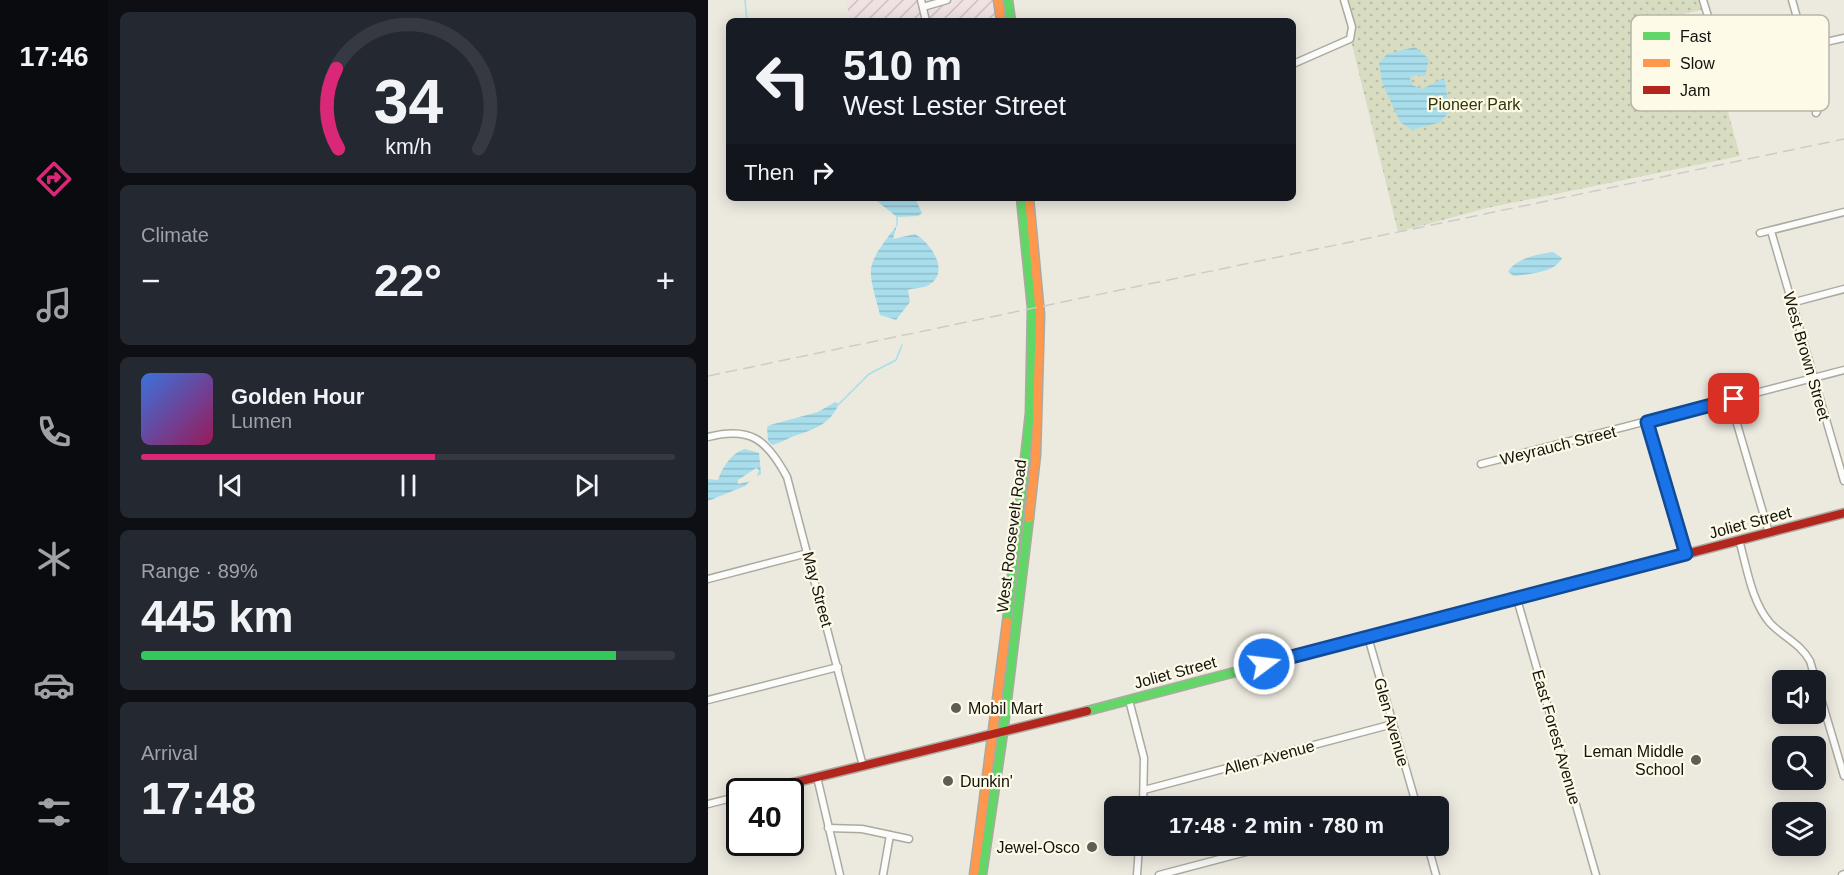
<!DOCTYPE html>
<meta charset="utf-8">
<style>
:root{--surface:#171b24;--page:#242831;--text:#f1f3f6;--muted:#9ea1a6;--line:#363941;--accent:#db2777}
body{margin:0;font-family:Helvetica,sans-serif;background:var(--page);color:var(--text);height:100vh;display:flex;flex-direction:column;font-size:22px;white-space:nowrap}
*{box-sizing:border-box;margin:0}
p{font-size:20px;color:var(--muted)}
.icon{flex:none;width:33px;height:33px;fill:none;stroke:currentColor;stroke-width:2;stroke-linecap:round;stroke-linejoin:round}
.map{position:relative;flex:1;overflow:hidden}
.panel{display:flex;flex-direction:column;gap:12px;padding:12px;background:#0d0f14;width:600px}
.panel>*{flex:none}
.hud{position:absolute;left:18px;top:18px;width:570px;height:183px;border-radius:9px;box-shadow:0 3px 15px #0003;background:#171b24;color:var(--text);overflow:hidden}
.buttons{position:absolute;left:1064px;top:670px;display:grid;gap:12px}
.buttons a{display:grid;place-items:center;width:54px;height:54px;border-radius:9px;background:var(--surface);box-shadow:0 3px 15px #0003;font-size:30px}
.speed{position:absolute;left:18px;top:778px;display:flex;gap:12px;font-size:30px;font-weight:700;text-align:center}
.speed>*{display:grid;place-content:center;width:78px;height:78px;border-radius:50%;background:var(--surface);box-shadow:0 3px 15px #0003;line-height:1}
.speed .limit{border:3px solid #111;border-radius:9px;background:#fff;color:#111}
.pin{position:absolute;display:grid;place-items:center;width:51px;height:51px;color:#fff;margin:-26px;border-radius:12px;box-shadow:0 3px 9px #0006}
.me{position:absolute;width:66px;margin:-33px;rotate:75deg;stroke-linejoin:round;filter:drop-shadow(0 0 4px #0008)}
.turn{display:flex;align-items:center;gap:21px;height:126px;padding:0 18px;font-size:27px}
.turn .icon{width:78px;height:78px;stroke-width:2.5}
.turn b{display:block;font-size:42px;line-height:51px}
.then{display:flex;align-items:center;height:57px;padding:0 18px;background:#0003;gap:12px;font-size:22px}
.big{font-size:45px;font-weight:800;line-height:1.1}
.panel .widget{flex:1;display:flex;flex-direction:column;justify-content:center;gap:9px;min-width:0;padding:0 21px;border-radius:9px;background:var(--page)}
.panel .dial{align-items:center;gap:0}
.dial svg{height:156px;overflow:visible;fill:none;stroke:var(--line);stroke-width:7;stroke-linecap:round;text-anchor:middle}
.dial text{fill:var(--text);stroke:none}
.song{display:flex;align-items:center;gap:18px}
.cover{width:72px;height:72px;border-radius:9px;background:linear-gradient(135deg,hsl(220 70% 55%),hsl(330 70% 35%))}
.played{height:6px;border-radius:3px;background:linear-gradient(90deg,var(--accent) 55%,var(--line) 55%)}
.keys{display:flex;justify-content:space-around;direction:ltr}
.heat{display:flex;justify-content:space-between;align-items:center;font-size:33px;direction:ltr}
.charge{height:9px;border-radius:4px;background:linear-gradient(90deg,#34c759 89%,var(--line) 0)}
.trip{position:absolute;left:396px;top:796px;width:345px;height:60px;border-radius:9px;background:var(--surface);box-shadow:0 3px 15px #0003;font-weight:800;line-height:60px;text-align:center}
main{display:flex;flex:1;min-height:0}
.dock{display:flex;flex-direction:column;width:108px;justify-content:space-around;align-items:center;background:#090b0e;color:var(--muted)}
.dock .icon{width:42px;height:42px}
.dock .selected{color:var(--accent)}
.dock b{font-size:27px;color:var(--text)}
.map>svg:first-child{display:block}
.industrial{fill:url(#industrial-furrows)}
.park{fill:url(#park-dots)}
.water{fill:url(#water-rules)}
.lines{fill:none;stroke-linecap:round;stroke-linejoin:round}
.stream{stroke:#a8deec;stroke-width:1.5}
.street-casing{stroke:#abaaa1;stroke-width:9}
.fast-casing{stroke:#abaaa1;stroke-width:11}
.slow-casing{stroke:#abaaa1;stroke-width:11}
.jam-casing{stroke:#abaaa1;stroke-width:11}
.street{stroke:#fcfcfa;stroke-width:6}
.fast{stroke:#63d668;stroke-width:8}
.slow{stroke:#ff974d;stroke-width:8}
.jam{stroke:#b3261e;stroke-width:8}
.rail{stroke:#cccbc9;stroke-width:1.5;stroke-dasharray:12 6;stroke-linecap:butt}
.route-casing{stroke:#114b97;stroke-width:15}
.route{stroke:#1a73e8;stroke-width:10}
.poi-dot{fill:#5f5e56;stroke:#fefae8;stroke-width:2}
.labels{text-anchor:middle;stroke-width:4.5;stroke-linejoin:round;paint-order:stroke}
.park-label{font-size:16px;fill:#303707;stroke:#fefae8}
.street-label{font-size:16px;fill:#13120c;stroke:#fefae8}
.poi-label{font-size:16px;fill:#13120c;stroke:#fefae8;text-anchor:start}
.key{fill:#fefae8;stroke:#b8b4a6;stroke-width:1.5}
.key-label{font-size:16px;fill:#13120c}
</style>
<main>
<nav class="dock">
<b>17:46</b>
<svg class="icon selected" aria-label="directions" viewBox="0 0 24 24"><path d="M12 3l9 9-9 9-9-9zM9 14v-3h6M13 9l2 2-2 2"/></svg>
<svg class="icon" aria-label="music" viewBox="0 0 24 24"><path d="M9 18V5l10-2v13"/><circle cx="6" cy="18" r="3"/><circle cx="16" cy="16" r="3"/></svg>
<svg class="icon" aria-label="phone" viewBox="0 0 24 24"><path d="M5 4h4l2 5-3 2q2 4 5 5l2-3 5 2v4C11 20 4 13 5 4z"/></svg>
<svg class="icon" aria-label="climate" viewBox="0 0 24 24"><path d="M12 3v18M4 7l16 10M4 17L20 7"/></svg>
<svg class="icon" aria-label="car" viewBox="0 0 24 24"><path d="M5 17H2v-5l4-1 3-4h7l3 4 3 1v5h-3M9 17h6M6 11h13"/><circle cx="7" cy="17" r="2"/><circle cx="17" cy="17" r="2"/></svg>
<svg class="icon" aria-label="filters" viewBox="0 0 24 24"><path d="M4 7h16M4 17h16"/><circle cx="9" cy="7" r="2"/><circle cx="15" cy="17" r="2"/></svg>
</nav>
<section class="panel">
<div class="widget dial"><svg viewBox="0 0 100 80">
<path d="M14 69A42 42 0 1 1 86 69"/>
<path d="M14 69A42 42 0 0 1 13 28" stroke="#db2777"/>
<text x="50" y="56" font-size="32" font-weight="700">34</text>
<text x="50" y="72" font-size="11">km/h</text>
</svg></div>
<div class="widget"><p>Climate</p>
<div class="heat"><a>−</a><b class="big">22°</b><a>+</a></div>
</div>
<div class="widget">
<div class="song"><i class="cover"></i><div><b>Golden Hour</b><p>Lumen</p></div></div>
<div class="played"></div>
<div class="keys"><svg class="icon" aria-label="previous" viewBox="0 0 24 24"><path d="M18 5L8 12l10 7zM5 5v14"/></svg><svg class="icon" aria-label="pause" viewBox="0 0 24 24"><path d="M8 5v14M16 5v14"/></svg><svg class="icon" aria-label="next" viewBox="0 0 24 24"><path d="M6 5l10 7-10 7zM19 5v14"/></svg></div>
</div>
<div class="widget"><p>Range · 89%</p><b class="big">445 km</b><div class="charge"></div></div>
<div class="widget"><p>Arrival</p><b class="big">17:48</b></div>
</section>
<div class="map">
<svg width="1136" height="875" viewBox="0 0 1136 875">
<defs>
<pattern id="industrial-furrows" width="10" height="10" patternUnits="userSpaceOnUse" patternTransform="scale(1.5)"><rect width="10" height="10" fill="#f0e2e2"/><path d="M-1 1l2-2M0 10L10 0M9 11l2-2" fill="none" stroke="#cdc1c1"/></pattern>
<pattern id="park-dots" width="8" height="8" patternUnits="userSpaceOnUse" patternTransform="scale(1.5)"><rect width="8" height="8" fill="#d8dcc1"/><path d="M2 2h.1M6 6h.1" fill="none" stroke="#b8bca5" stroke-width="1.8" stroke-linecap="round"/></pattern>
<pattern id="water-rules" width="6" height="5" patternUnits="userSpaceOnUse" patternTransform="scale(1.5)"><rect width="6" height="5" fill="#a8deec"/><path d="M0 2.5h6" fill="none" stroke="#90bdc9"/></pattern>
</defs>
<rect width="100%" height="100%" fill="#eceadf"/>
<!-- industrial -->
<polygon class="industrial" points="137,0 287,0 290,21 143,21"/>
<!-- park -->
<polygon class="park" points="633,0 995,0 998,9 957,18 956,27 977,59 1008,68 1032,156 779,208 690,232"/>
<!-- water -->
<g class="water">
<polygon points="707,47 721,59 717,76 707,75 702,78 704,85 714,89 736,78 742,110 733,122 704,130 692,122 674,82 671,63 679,54"/>
<polygon points="165,198 207,198 214,213 210,216 189,217"/>
<path d="M189,225L185,239L207,234C223,243 244,273 219,286C214,288 206,288 200,290L202,302L188,320L172,315C159,264 156,269 189,225Z"/>
<path d="M845,252L854,258C847,273 820,274 806,276L800,272C808,258 830,254 845,252Z"/>
<path d="M127,402L131,404C121,425 107,429 86,436C78,439 73,443 64,445L60,441L59,427L62,425L110,412Z"/>
<path d="M37,449L51,453L53,474L49,476L51,470L48,468L30,480V484L42,481L37,486L0,501V479L10,480C14,468 24,452 37,449Z"/>
</g>
<g class="lines">
<!-- stream -->
<g class="stream">
<polyline points="37,0 39,21"/>
<polyline points="189,225 189,217"/>
<polyline points="131,404 161,374 188,360 194,345"/>
</g>
<defs>
<g id="street">
<polyline points="213,0 218,21"/>
<polyline points="995,0 1015,65 1136,38"/>
<polyline points="1084,0 1111,95 1113,104 1108,113"/>
<polyline points="215,7 239,0"/>
<polyline points="585,64 642,39 644,27 636,0"/>
<polyline points="1063,231 1136,481"/>
<polyline points="1052,233 1136,212"/>
<polyline points="1083,303 1136,289"/>
<polyline points="1022,400 1061,533"/>
<polyline points="939,422 978,554"/>
<path d="M0,437C43,426 59,440 79,477L155,766"/>
<polyline points="773,464 1136,370"/>
<path d="M1031,540C1039,567 1043,601 1062,623C1075,637 1092,643 1102,661L1136,776"/>
<polyline points="0,579 100,553"/>
<polyline points="809,599 888,875"/>
<polyline points="660,637 709,807"/>
<polyline points="0,700 130,667"/>
<polyline points="421,700 436,758 435,807"/>
<polyline points="109,777 132,875"/>
<polyline points="436,790 685,724"/>
<polyline points="0,804 32,796"/>
<polyline points="120,828 154,829 201,839"/>
<polyline points="720,846 728,875"/>
<polyline points="175,875 182,835"/>
<polyline points="429,875 431,846"/>
<polyline points="451,875 561,846"/>
<polyline points="1134,875 1136,874"/>
</g>
<g id="fast">
<polyline points="300,0 303,21"/>
<polyline points="299,622 322,413 324,308 313,198"/>
<polyline points="379,711 694,628"/>
<polyline points="274,875 295,733 321,518"/>
</g>
<g id="slow">
<polyline points="290,0 293,21"/>
<polyline points="321,518 328,455 332,315 321,198"/>
<polyline points="266,875 299,622"/>
</g>
<g id="jam">
<polyline points="694,628 1136,513"/>
<polyline points="48,792 379,711"/>
</g>
</defs>
<!-- street casing -->
<use href="#street" class="street-casing"/>
<!-- fast casing -->
<use href="#fast" class="fast-casing"/>
<!-- slow casing -->
<use href="#slow" class="slow-casing"/>
<!-- jam casing -->
<use href="#jam" class="jam-casing"/>
<!-- street -->
<use href="#street" class="street"/>
<!-- fast -->
<use href="#fast" class="fast"/>
<!-- slow -->
<use href="#slow" class="slow"/>
<!-- jam -->
<use href="#jam" class="jam"/>
<!-- rail -->
<polyline class="rail" points="0,376 1136,139"/>
</g>
<g class="lines">
<defs>
<polyline id="route" points="556,664 978,554 939,422 1026,399"/>
</defs>
<!-- route casing -->
<use href="#route" class="route-casing"/>
<!-- route -->
<use href="#route" class="route"/>
</g>
<!-- markers -->
<g class="poi-dot">
<circle cx="248" cy="708" r="6"/>
<circle cx="988" cy="760" r="6"/>
<circle cx="240" cy="781" r="6"/>
<circle cx="384" cy="847" r="6"/>
</g>
<g class="labels">
<!-- park labels -->
<g class="park-label">
<text x="766" y="110">Pioneer Park</text>
</g>
<!-- street labels -->
<g class="street-label">
<text transform="translate(1099 356) rotate(74)" y="6">West Brown Street</text>
<text transform="translate(850 445) rotate(-14)" y="6">Weyrauch Street</text>
<text transform="translate(1042 522) rotate(-15)" y="6">Joliet Street</text>
<text transform="translate(303 536) rotate(-83)" y="6">West Roosevelt Road</text>
<text transform="translate(110 589) rotate(75)" y="6">May Street</text>
<text transform="translate(467 672) rotate(-15)" y="6">Joliet Street</text>
<text transform="translate(684 722) rotate(74)" y="6">Glen Avenue</text>
<text transform="translate(849 737) rotate(74)" y="6">East Forest Avenue</text>
<text transform="translate(561 757) rotate(-15)" y="6">Allen Avenue</text>
</g>
<!-- poi labels -->
<g class="poi-label">
<text x="260" y="714">Mobil Mart</text>
<text x="976" y="757" text-anchor="end">Leman Middle<tspan x="976" dy="18">School</tspan></text>
<text x="252" y="787">Dunkin'</text>
<text x="372" y="853" text-anchor="end">Jewel-Osco</text>
</g>
</g>
<!-- legend -->
<rect x="923" y="15" width="198" height="96" rx="9" class="key"/>
<rect x="935" y="32" width="27" height="8" fill="#63d668"/>
<rect x="935" y="59" width="27" height="8" fill="#ff974d"/>
<rect x="935" y="86" width="27" height="8" fill="#b3261e"/>
<g class="key-label">
<text x="972" y="42">Fast</text>
<text x="972" y="69">Slow</text>
<text x="972" y="96">Jam</text>
</g>
</svg>
<div class="buttons">
<a><svg class="icon" aria-label="sound" viewBox="0 0 24 24"><path d="M4 9h4l5-4v14l-5-4H4zM17 9q2 3 0 6"/></svg></a>
<a><svg class="icon" aria-label="search" viewBox="0 0 24 24"><circle cx="10" cy="10" r="6"/><path d="M15 15l6 6"/></svg></a>
<a><svg class="icon" aria-label="layers" viewBox="0 0 24 24"><path d="M12 4l9 5-9 5-9-5zM3 14l9 5 9-5"/></svg></a>
</div>
<div class="speed"><div class="limit">40</div></div>
<div class="pin" style="left:1026px;top:399px;background:#d93025"><svg class="icon" aria-label="arrive" viewBox="0 0 24 24"><path d="M6 21V4h12l-3 4 3 4H6"/></svg></div>
<svg class="me" style="left:556px;top:664px" viewBox="-20 -20 40 40"><circle r="17" fill="#1a73e8" stroke="#fff" stroke-width="3"/><path d="M0-11L8 9 0 5-8 9z" fill="#fff"/></svg>
<div class="trip">17:48 · 2 min · 780 m</div>
<div class="hud">
<div class="turn"><svg class="icon" aria-label="left" viewBox="0 0 24 24"><path d="M17 20v-9H6M10 6l-5 5 5 5"/></svg><div><b>510 m</b>West Lester Street</div></div>
<div class="then">Then<svg class="icon" aria-label="right" viewBox="0 0 24 24"><path d="M7 20v-9h11M14 6l5 5-5 5"/></svg></div>
</div>
</div>
</main>
